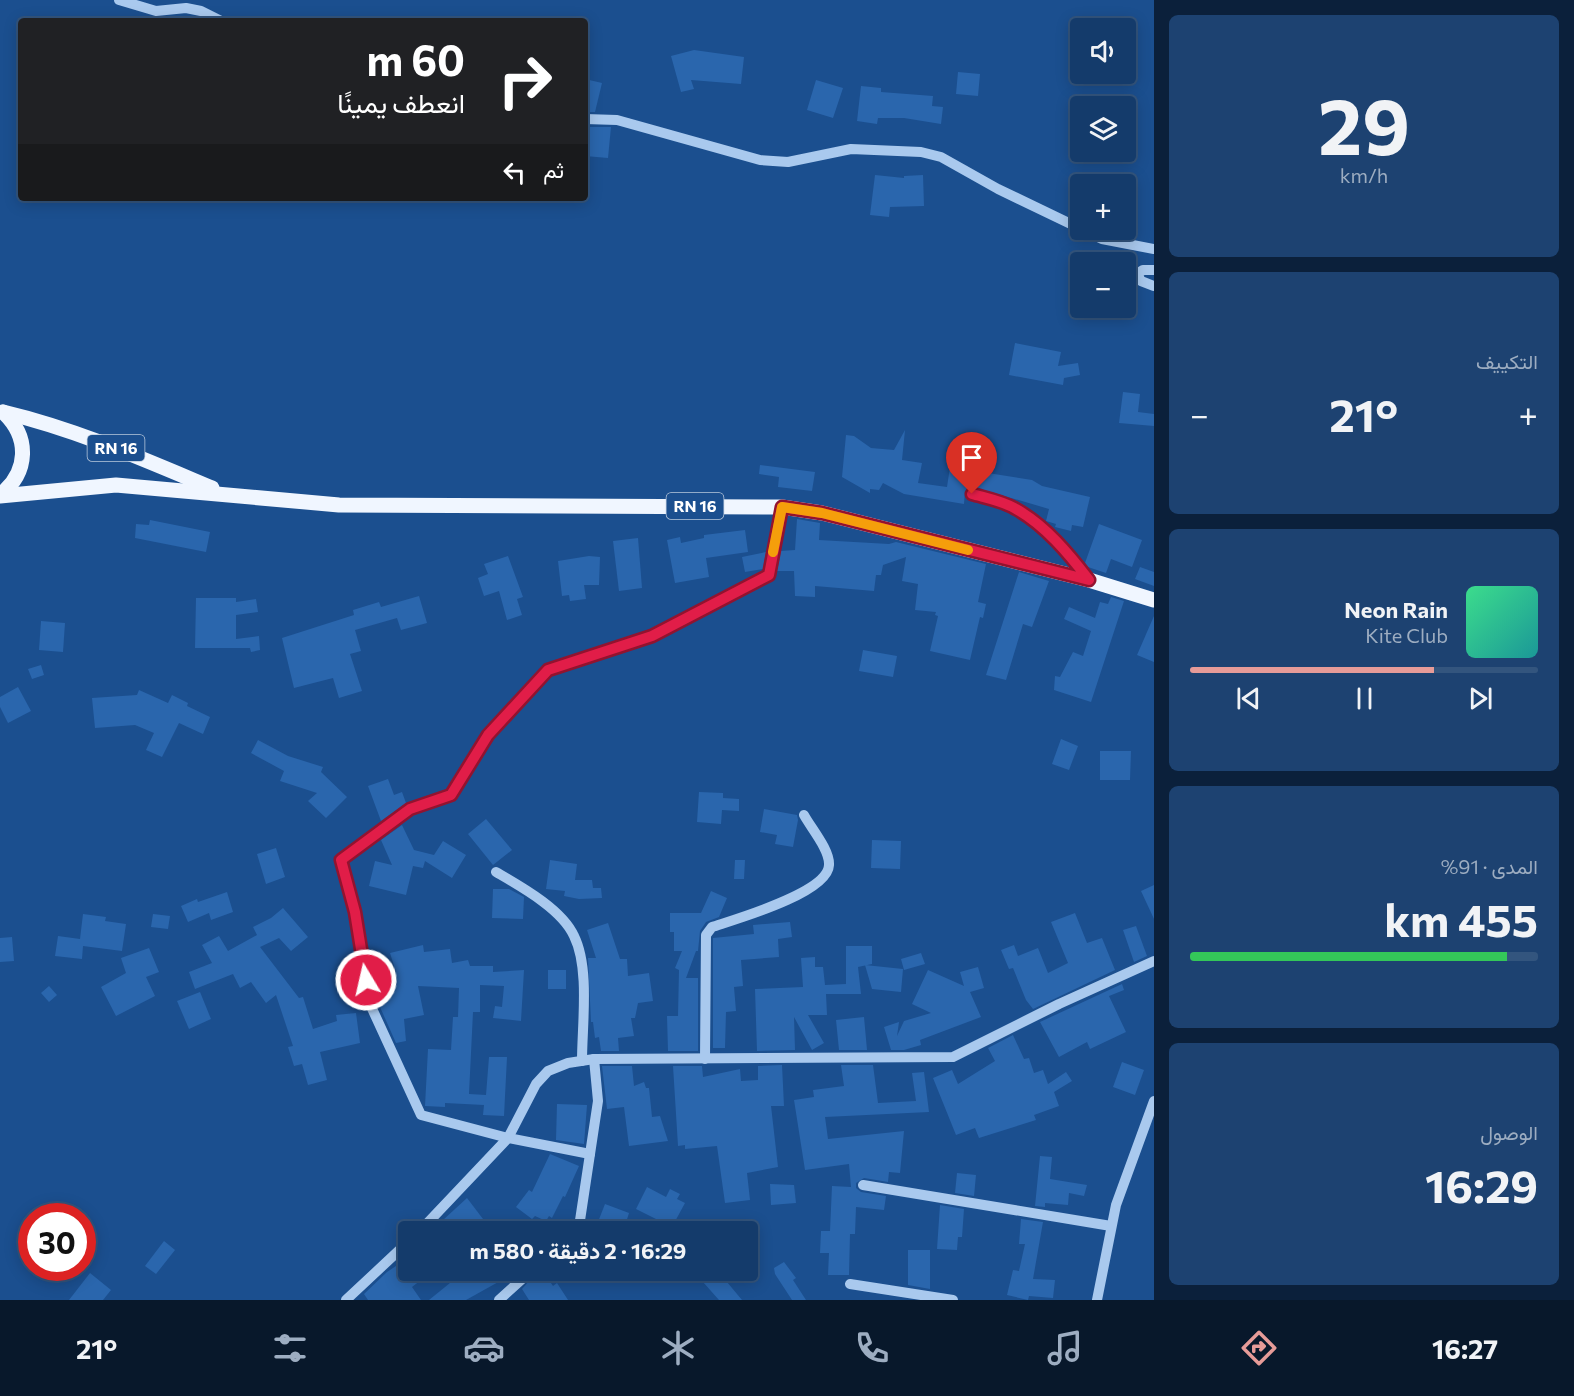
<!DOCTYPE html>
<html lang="ar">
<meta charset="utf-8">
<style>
:root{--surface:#143b6b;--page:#1d4271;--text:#f1f3f6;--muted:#9dadc1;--line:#33557e;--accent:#e69b98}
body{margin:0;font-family:Commissioner,Vazirmatn,sans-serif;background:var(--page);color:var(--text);direction:rtl;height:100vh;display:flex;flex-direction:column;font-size:22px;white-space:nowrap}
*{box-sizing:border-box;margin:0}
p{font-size:20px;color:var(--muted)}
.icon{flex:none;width:33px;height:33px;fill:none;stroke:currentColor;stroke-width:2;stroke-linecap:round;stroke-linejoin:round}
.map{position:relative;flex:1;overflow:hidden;direction:ltr}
.panel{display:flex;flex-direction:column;gap:15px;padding:15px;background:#0b203b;width:420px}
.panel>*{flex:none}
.banner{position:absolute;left:18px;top:18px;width:570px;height:183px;border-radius:6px;box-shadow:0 3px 15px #0003,0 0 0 2px var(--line);direction:rtl;background:#202124;color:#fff;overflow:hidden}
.tools{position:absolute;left:1070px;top:18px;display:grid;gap:12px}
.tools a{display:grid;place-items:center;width:66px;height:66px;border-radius:6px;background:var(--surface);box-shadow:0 3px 15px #0003,0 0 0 2px var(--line);font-size:30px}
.speed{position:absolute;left:18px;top:1203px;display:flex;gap:12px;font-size:30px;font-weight:700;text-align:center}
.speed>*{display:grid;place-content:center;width:78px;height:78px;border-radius:50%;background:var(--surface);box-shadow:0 3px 15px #0003,0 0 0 2px var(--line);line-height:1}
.speed .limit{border:9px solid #d22;background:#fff;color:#111}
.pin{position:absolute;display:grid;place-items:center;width:51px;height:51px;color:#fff;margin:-62px -26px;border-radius:50% 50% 50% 0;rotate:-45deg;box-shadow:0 0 6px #0007}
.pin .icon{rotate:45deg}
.me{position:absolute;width:66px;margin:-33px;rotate:351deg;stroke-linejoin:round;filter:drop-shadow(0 0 4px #0008)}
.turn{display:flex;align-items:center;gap:21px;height:126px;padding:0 24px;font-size:27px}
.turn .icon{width:78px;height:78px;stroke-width:2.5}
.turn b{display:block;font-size:42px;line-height:51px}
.then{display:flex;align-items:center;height:57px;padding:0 24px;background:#0003;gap:12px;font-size:22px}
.big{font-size:45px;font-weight:700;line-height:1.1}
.panel .card{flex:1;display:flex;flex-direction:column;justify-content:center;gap:9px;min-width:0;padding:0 21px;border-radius:9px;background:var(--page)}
.panel .dial{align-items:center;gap:0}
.dial b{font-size:78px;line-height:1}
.song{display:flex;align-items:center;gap:18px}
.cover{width:72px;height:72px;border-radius:9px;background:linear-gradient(135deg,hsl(150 70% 55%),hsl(180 70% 35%))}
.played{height:6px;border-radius:3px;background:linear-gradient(90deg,var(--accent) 70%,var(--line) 70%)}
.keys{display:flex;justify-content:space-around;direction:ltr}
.heat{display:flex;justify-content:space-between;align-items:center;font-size:33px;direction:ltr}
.charge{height:9px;border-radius:4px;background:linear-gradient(90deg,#34c759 91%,var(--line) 0)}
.trip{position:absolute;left:398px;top:1221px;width:360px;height:60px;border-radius:6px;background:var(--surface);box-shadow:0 3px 15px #0003,0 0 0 2px var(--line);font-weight:700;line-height:60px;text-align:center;direction:rtl}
.tab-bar{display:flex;height:96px;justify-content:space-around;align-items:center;background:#08182b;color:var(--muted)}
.tab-bar .icon{width:42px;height:42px}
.tab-bar .on{color:var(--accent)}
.tab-bar b{font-size:27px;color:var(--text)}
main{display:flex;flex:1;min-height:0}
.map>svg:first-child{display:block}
.building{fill:#2a66ad}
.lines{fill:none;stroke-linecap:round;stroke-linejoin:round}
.minor{stroke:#a9c9ee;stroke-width:10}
.major{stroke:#f0f6ff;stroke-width:15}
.route-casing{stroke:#92132f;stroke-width:15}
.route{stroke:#e11d48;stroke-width:10}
.slow{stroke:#f59e0b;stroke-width:10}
.labels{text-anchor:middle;stroke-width:6;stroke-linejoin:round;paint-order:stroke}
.shield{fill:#1b4f8f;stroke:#bbcadd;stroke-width:1.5}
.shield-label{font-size:16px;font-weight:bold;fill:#fff}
</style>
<main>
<section class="panel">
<div class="card dial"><b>29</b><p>km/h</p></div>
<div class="card"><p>التكييف</p>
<div class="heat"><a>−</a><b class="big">21°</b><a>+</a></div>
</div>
<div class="card">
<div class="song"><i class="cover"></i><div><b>Neon Rain</b><p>Kite Club</p></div></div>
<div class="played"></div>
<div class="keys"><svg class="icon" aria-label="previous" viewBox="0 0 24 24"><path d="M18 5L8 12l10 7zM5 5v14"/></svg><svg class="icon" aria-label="pause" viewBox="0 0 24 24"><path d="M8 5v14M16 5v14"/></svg><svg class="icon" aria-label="next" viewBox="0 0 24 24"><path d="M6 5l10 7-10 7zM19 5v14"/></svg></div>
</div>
<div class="card"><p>المدى · 91%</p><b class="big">455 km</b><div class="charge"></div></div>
<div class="card"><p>الوصول</p><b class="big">16:29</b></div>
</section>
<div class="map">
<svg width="1154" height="1300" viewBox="0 0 1154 1300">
<rect width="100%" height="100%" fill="#1b4f8f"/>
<!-- building -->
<g class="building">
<polygon points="694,50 744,57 741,84 691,80 694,89 681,92 671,56"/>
<polygon points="958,72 980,74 978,96 956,94"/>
<polygon points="585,79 602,83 595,112 585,112"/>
<polygon points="816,80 843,88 833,118 807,110"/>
<polygon points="861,86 881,88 881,92 933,96 932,106 943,107 941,124 904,118 878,118 877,124 857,121"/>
<polygon points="585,127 611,127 608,158 585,156"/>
<polygon points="875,175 904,178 904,176 923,175 924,206 890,207 889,217 870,215"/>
<polygon points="1015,343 1061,352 1058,366 1078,363 1080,375 1064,378 1063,385 1009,375"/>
<polygon points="1123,392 1140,394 1138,412 1154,414 1154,426 1119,423"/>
<polygon points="905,430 902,460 922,463 918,483 947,487 950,467 1032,480 1042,486 1090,497 1083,527 1072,525 1071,531 1055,527 1056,524 1046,521 1049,509 974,487 965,491 964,504 904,494 883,483 879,490 870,489 870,493 842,477 846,435 854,436 871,448 894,450"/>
<polygon points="760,465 815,472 812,491 778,487 779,477 759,474"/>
<polygon points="797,519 820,523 819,540 889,544 896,542 986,564 978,602 986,604 983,618 980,617 970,660 930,651 938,616 935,615 936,612 915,610 918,584 902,581 906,557 883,565 881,575 876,575 874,591 815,586 815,597 795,596 794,571 777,571 781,551 795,550"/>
<polygon points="150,520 210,532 206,552 135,538 136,524 149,525"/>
<polygon points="1099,524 1142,540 1132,567 1111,559 1106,573 1088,567 1085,563"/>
<polygon points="745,530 748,552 706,558 709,577 675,583 667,540 680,537 681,543 704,538 704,535"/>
<polygon points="638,538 642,588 619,591 613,541"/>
<polygon points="766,552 763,569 745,572 742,557"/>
<polygon points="508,556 523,597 517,599 522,615 507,620 499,591 484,596 478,578 488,574 484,564"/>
<polygon points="589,556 600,557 599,585 584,585 586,599 570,601 569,595 562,596 558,561"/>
<polygon points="1140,567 1154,572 1154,586 1135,579"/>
<polygon points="1019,572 1049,581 1032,627 1023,624 1006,680 986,675"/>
<polygon points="419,596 427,623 401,630 397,618 355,630 361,651 350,654 362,691 339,698 333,678 294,688 282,638 354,615 353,610 379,602 381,607"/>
<polygon points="1111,597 1124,601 1091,702 1054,690 1055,676 1060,677 1073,652 1083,656 1091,631 1064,619 1069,607 1095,618 1100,602 1108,604"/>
<polygon points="196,598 236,598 236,602 256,599 258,612 236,615 236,639 259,636 260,650 251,652 250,648 195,648"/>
<polygon points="1154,616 1154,662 1137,655"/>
<polygon points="41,621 65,623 63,652 39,650"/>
<polygon points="863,650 897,656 893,677 859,671"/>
<polygon points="41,665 44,675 32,679 28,669"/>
<polygon points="18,687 31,711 8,723 0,707 0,697"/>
<polygon points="139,690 168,703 172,695 188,703 187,706 210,717 203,734 179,723 162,757 146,750 154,733 135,725 95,728 92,698 137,695"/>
<polygon points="1061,739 1078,746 1069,770 1052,764"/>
<polygon points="258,740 288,756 323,767 321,772 347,797 326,818 308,801 317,793 280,781 284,771 251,753"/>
<polygon points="1100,751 1131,751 1130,780 1100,780"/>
<polygon points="388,779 394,795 402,792 406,803 381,821 368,786"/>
<polygon points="699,792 723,793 723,798 739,799 739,811 722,810 721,824 697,822"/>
<polygon points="764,809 797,815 798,820 793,847 775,844 777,835 760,832"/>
<polygon points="486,819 512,850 493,865 468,834"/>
<polygon points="402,825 414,850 434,855 443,841 466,855 452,878 425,861 423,868 413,866 406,895 369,886 375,861 392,865 381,840"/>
<polygon points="872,840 901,841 900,869 871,868"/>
<polygon points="276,848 285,877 266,884 257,854"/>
<polygon points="550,860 577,864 575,880 592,880 593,888 601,888 602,898 579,899 564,896 565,891 546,889"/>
<polygon points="735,860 745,860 744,879 734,879"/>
<polygon points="1154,885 1154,919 1141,891"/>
<polygon points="493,889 509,889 524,897 523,919 492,918"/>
<polygon points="711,891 727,898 719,917 706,922 700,931 698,951 696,951 686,978 698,978 698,1051 668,1051 667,1016 678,1016 679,970 675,968 682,951 674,951 674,932 670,932 670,913 701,913"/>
<polygon points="227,892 233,912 211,920 209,913 188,922 181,906 197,899 198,902"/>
<polygon points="283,908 308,937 291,951 279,938 260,947 299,998 303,997 313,1029 337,1021 336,1015 356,1013 360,1043 320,1052 327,1080 308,1085 302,1064 294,1066 288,1047 293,1046 276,995 266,1003 251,982 240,988 233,974 195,989 189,972 212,963 202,945 219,936 228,951 257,935 253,927 271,918"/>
<polygon points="1075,913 1087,943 1102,938 1115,970 1033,1009 1026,1000 1013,968 1009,969 1001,950 1014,945 1018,956 1038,948 1048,973 1068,963 1051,922"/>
<polygon points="83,914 106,917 105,921 126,924 122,951 83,946 82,959 55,956 58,936 80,939"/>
<polygon points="153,914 170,916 168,929 151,927"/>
<polygon points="790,922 792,937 778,939 779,957 741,960 743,986 734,987 736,1011 726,1012 725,1048 713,1048 713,938 754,934 753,925"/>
<polygon points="608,923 620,959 627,959 628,976 649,973 653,1001 638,1003 635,1018 631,1018 634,1036 618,1038 619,1051 601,1051 599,1037 595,1038 593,1022 591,1022 588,958 596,958 587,930"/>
<polygon points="1136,926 1147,956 1134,962 1123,930"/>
<polygon points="12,937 14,961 0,962 0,938"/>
<polygon points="423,945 424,952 450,949 452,963 468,960 470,966 493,966 493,972 524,970 521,1021 493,1018 495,1006 502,1007 504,986 480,985 480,1012 473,1012 469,1094 486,1095 489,1057 507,1057 504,1116 483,1115 484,1105 445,1103 445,1107 425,1106 428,1049 451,1050 453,1017 458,1017 459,988 418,986 424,1015 404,1019 406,1041 396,1043 376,998 381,997 378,974 396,972 390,953"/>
<polygon points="846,946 872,946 872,964 858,967 861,994 826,994 827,1015 808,1015 824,1043 812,1050 794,1017 795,1050 757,1051 755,989 803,987 801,958 815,957 815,967 823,967 825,985 846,984"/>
<polygon points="149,948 159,972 146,977 155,996 116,1016 101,987 126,973 121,958"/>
<polygon points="921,953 925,964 904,970 901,959"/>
<polygon points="865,965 903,969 901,992 872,989"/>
<polygon points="978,967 984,988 970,992 981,1017 920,1040 921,1045 904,1050 891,1050 884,1027 899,1022 897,1036 904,1021 931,1013 912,1004 928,970 964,986 960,972"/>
<rect x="548" y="970" width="18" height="19"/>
<polygon points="1122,984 1124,990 1109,996 1126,1032 1090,1049 1087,1042 1059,1057 1040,1022"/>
<polygon points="49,986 57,995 49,1002 41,993"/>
<polygon points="200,992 211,1019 189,1029 177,1001"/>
<polygon points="864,1017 867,1050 839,1050 836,1020"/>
<polygon points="1013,1035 1024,1059 1029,1058 1034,1073 1043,1070 1048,1084 1066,1072 1072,1081 1054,1092 1059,1106 1034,1115 1036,1120 979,1138 975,1128 956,1135 933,1078 952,1070 958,1084 995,1061 988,1048"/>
<polygon points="1122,1062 1144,1070 1135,1095 1113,1087"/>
<polygon points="782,1065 784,1106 771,1106 778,1167 747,1173 750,1200 725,1203 717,1146 685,1149 685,1145 678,1146 673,1066 702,1066 703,1077 740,1069 741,1081 758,1080 758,1066"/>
<polygon points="841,1065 873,1065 878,1103 916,1101 912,1073 924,1072 929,1112 825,1117 828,1139 904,1131 900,1173 889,1172 888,1182 864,1178 856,1183 856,1188 861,1192 886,1196 884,1210 856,1207 855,1234 850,1234 849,1275 828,1275 829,1253 820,1253 821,1231 830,1231 832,1186 851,1187 849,1164 805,1170 794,1100 814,1097 813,1090 844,1086"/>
<polygon points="602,1066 632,1066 634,1086 644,1082 646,1088 649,1088 652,1117 660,1116 668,1141 629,1146 624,1107 607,1109"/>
<polygon points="557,1104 587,1105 584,1144 556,1140"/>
<polygon points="550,1154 579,1166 565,1197 563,1196 552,1218 549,1216 546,1221 535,1216 532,1219 516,1207 529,1190 532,1192"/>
<polygon points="1040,1156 1052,1157 1050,1179 1087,1185 1084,1196 1069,1193 1068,1205 1045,1203 1045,1207 1035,1206"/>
<polygon points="957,1173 976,1175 974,1196 955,1193"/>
<polygon points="770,1184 794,1185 796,1203 771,1205"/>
<polygon points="647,1187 666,1197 670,1189 680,1194 677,1199 685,1203 672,1227 636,1209"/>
<polygon points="467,1198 483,1219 468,1232 430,1232"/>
<polygon points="605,1204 629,1213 623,1232 594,1232"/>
<polygon points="940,1205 964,1209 962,1237 958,1237 957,1250 937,1249"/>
<polygon points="1021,1219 1043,1222 1033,1279 1055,1280 1053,1298 1029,1296 1028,1300 1007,1295 1013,1270 1019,1271 1025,1244 1019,1244"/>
<polygon points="164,1241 175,1250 156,1274 145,1266"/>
<polygon points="908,1250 930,1250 930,1289 908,1285"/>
<polygon points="408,1258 408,1270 415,1270 421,1280 412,1287 421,1300 368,1300 364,1294 387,1272"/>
<polygon points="784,1262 796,1278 793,1280 806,1300 792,1300 775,1274 774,1268"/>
<polygon points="466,1270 520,1270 466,1300 429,1300"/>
<polygon points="539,1270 542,1270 553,1286 557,1283 568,1300 529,1300 522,1289"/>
<polygon points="717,1270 742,1270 727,1282 742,1300 719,1300 703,1282"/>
<polygon points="90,1273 111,1290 103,1300 69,1300"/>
</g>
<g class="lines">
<!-- minor -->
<g class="minor">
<polyline points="119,0 156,11 186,8 201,11 221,21"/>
<polyline points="585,119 617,120 760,160 788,162 851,149 921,152 941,157 998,189 1102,239 1154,249"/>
<polyline points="1154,270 1143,270 1137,274 1141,281 1154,286"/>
<path d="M972,494C986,498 1003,501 1016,509C1045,526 1069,554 1089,580"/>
<path d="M496,872C520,886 562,909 574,936C590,968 582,1025 582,1061"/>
<path d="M705,1059L706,935L712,927C736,919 828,893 829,865C830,850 811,828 804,815"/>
<polyline points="590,1154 508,1138 421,1115 369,1002 355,912 341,860 410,809 451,795 488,735 548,670 652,636 769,575 782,507"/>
<polyline points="863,1185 1111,1226"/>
<polyline points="419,1232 508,1138 536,1084 548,1071 568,1063 594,1059"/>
<polyline points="575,1232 579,1227 598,1101 594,1059 953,1057 1059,1004 1154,961"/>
<polyline points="850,1284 953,1300"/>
<polyline points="346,1300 408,1242"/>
<polyline points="499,1300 532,1270"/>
<polyline points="1097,1300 1116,1205 1154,1101"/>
</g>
<!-- major -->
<g class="major">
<path d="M3,412C75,429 143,459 212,488"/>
<path d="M0,495C29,472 30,437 3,412"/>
<polyline points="0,496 116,485 339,505 782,507 822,513 1089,580 1154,600"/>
</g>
</g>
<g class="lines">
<defs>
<path id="route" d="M366,980L355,912L341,860L410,809L451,795L488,735L548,670L652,636L769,575L782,507L822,513L1089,580C1069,554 1045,525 1016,509C1003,501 986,498 972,494"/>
</defs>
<!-- route casing -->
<use href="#route" class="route-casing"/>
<!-- route -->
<use href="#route" class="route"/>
<!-- slow -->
<polyline class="slow" points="773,552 782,507 822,513 968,550"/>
</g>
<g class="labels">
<!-- shield labels -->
<g class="shield">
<rect x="87.5" y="435" width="57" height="26" rx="4.5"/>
<rect x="666.5" y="493" width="57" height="26" rx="4.5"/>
</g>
<g class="shield-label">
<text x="116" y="454">RN 16</text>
<text x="695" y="512">RN 16</text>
</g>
</g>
</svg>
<div class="tools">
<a><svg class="icon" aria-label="sound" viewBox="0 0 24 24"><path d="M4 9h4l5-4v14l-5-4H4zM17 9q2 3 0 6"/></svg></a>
<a><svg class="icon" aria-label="layers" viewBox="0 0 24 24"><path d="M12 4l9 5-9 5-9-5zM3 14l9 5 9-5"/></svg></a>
<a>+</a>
<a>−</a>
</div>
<div class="speed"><div class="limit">30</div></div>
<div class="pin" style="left:972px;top:494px;background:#d93025"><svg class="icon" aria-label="arrive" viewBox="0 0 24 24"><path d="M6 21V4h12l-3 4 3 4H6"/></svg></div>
<svg class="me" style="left:366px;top:980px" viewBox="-20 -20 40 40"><circle r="17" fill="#e11d48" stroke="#fff" stroke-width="3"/><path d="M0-11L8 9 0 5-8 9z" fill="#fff"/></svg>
<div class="trip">16:29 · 2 دقيقة · 580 m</div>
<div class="banner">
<div class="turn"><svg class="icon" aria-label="right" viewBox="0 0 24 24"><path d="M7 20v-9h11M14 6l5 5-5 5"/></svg><div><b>60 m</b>انعطف يمينًا</div></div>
<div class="then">ثم<svg class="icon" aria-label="left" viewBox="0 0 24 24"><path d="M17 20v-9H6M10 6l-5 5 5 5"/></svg></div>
</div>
</div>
</main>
<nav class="tab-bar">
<b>16:27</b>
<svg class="icon on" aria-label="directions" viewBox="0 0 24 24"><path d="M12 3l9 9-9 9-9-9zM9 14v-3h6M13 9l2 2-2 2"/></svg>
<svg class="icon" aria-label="music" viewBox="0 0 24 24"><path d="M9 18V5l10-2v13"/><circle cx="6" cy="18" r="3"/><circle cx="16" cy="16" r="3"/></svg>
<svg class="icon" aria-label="phone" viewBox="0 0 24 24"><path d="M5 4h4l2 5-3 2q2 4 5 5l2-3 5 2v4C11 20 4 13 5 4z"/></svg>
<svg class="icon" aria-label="climate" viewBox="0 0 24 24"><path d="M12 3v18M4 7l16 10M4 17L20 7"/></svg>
<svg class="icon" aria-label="car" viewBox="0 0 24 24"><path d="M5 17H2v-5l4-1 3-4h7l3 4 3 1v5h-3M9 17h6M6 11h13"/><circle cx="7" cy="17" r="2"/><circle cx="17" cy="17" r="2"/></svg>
<svg class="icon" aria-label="filters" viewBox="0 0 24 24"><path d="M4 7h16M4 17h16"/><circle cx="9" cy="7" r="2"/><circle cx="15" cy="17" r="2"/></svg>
<b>21°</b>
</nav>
